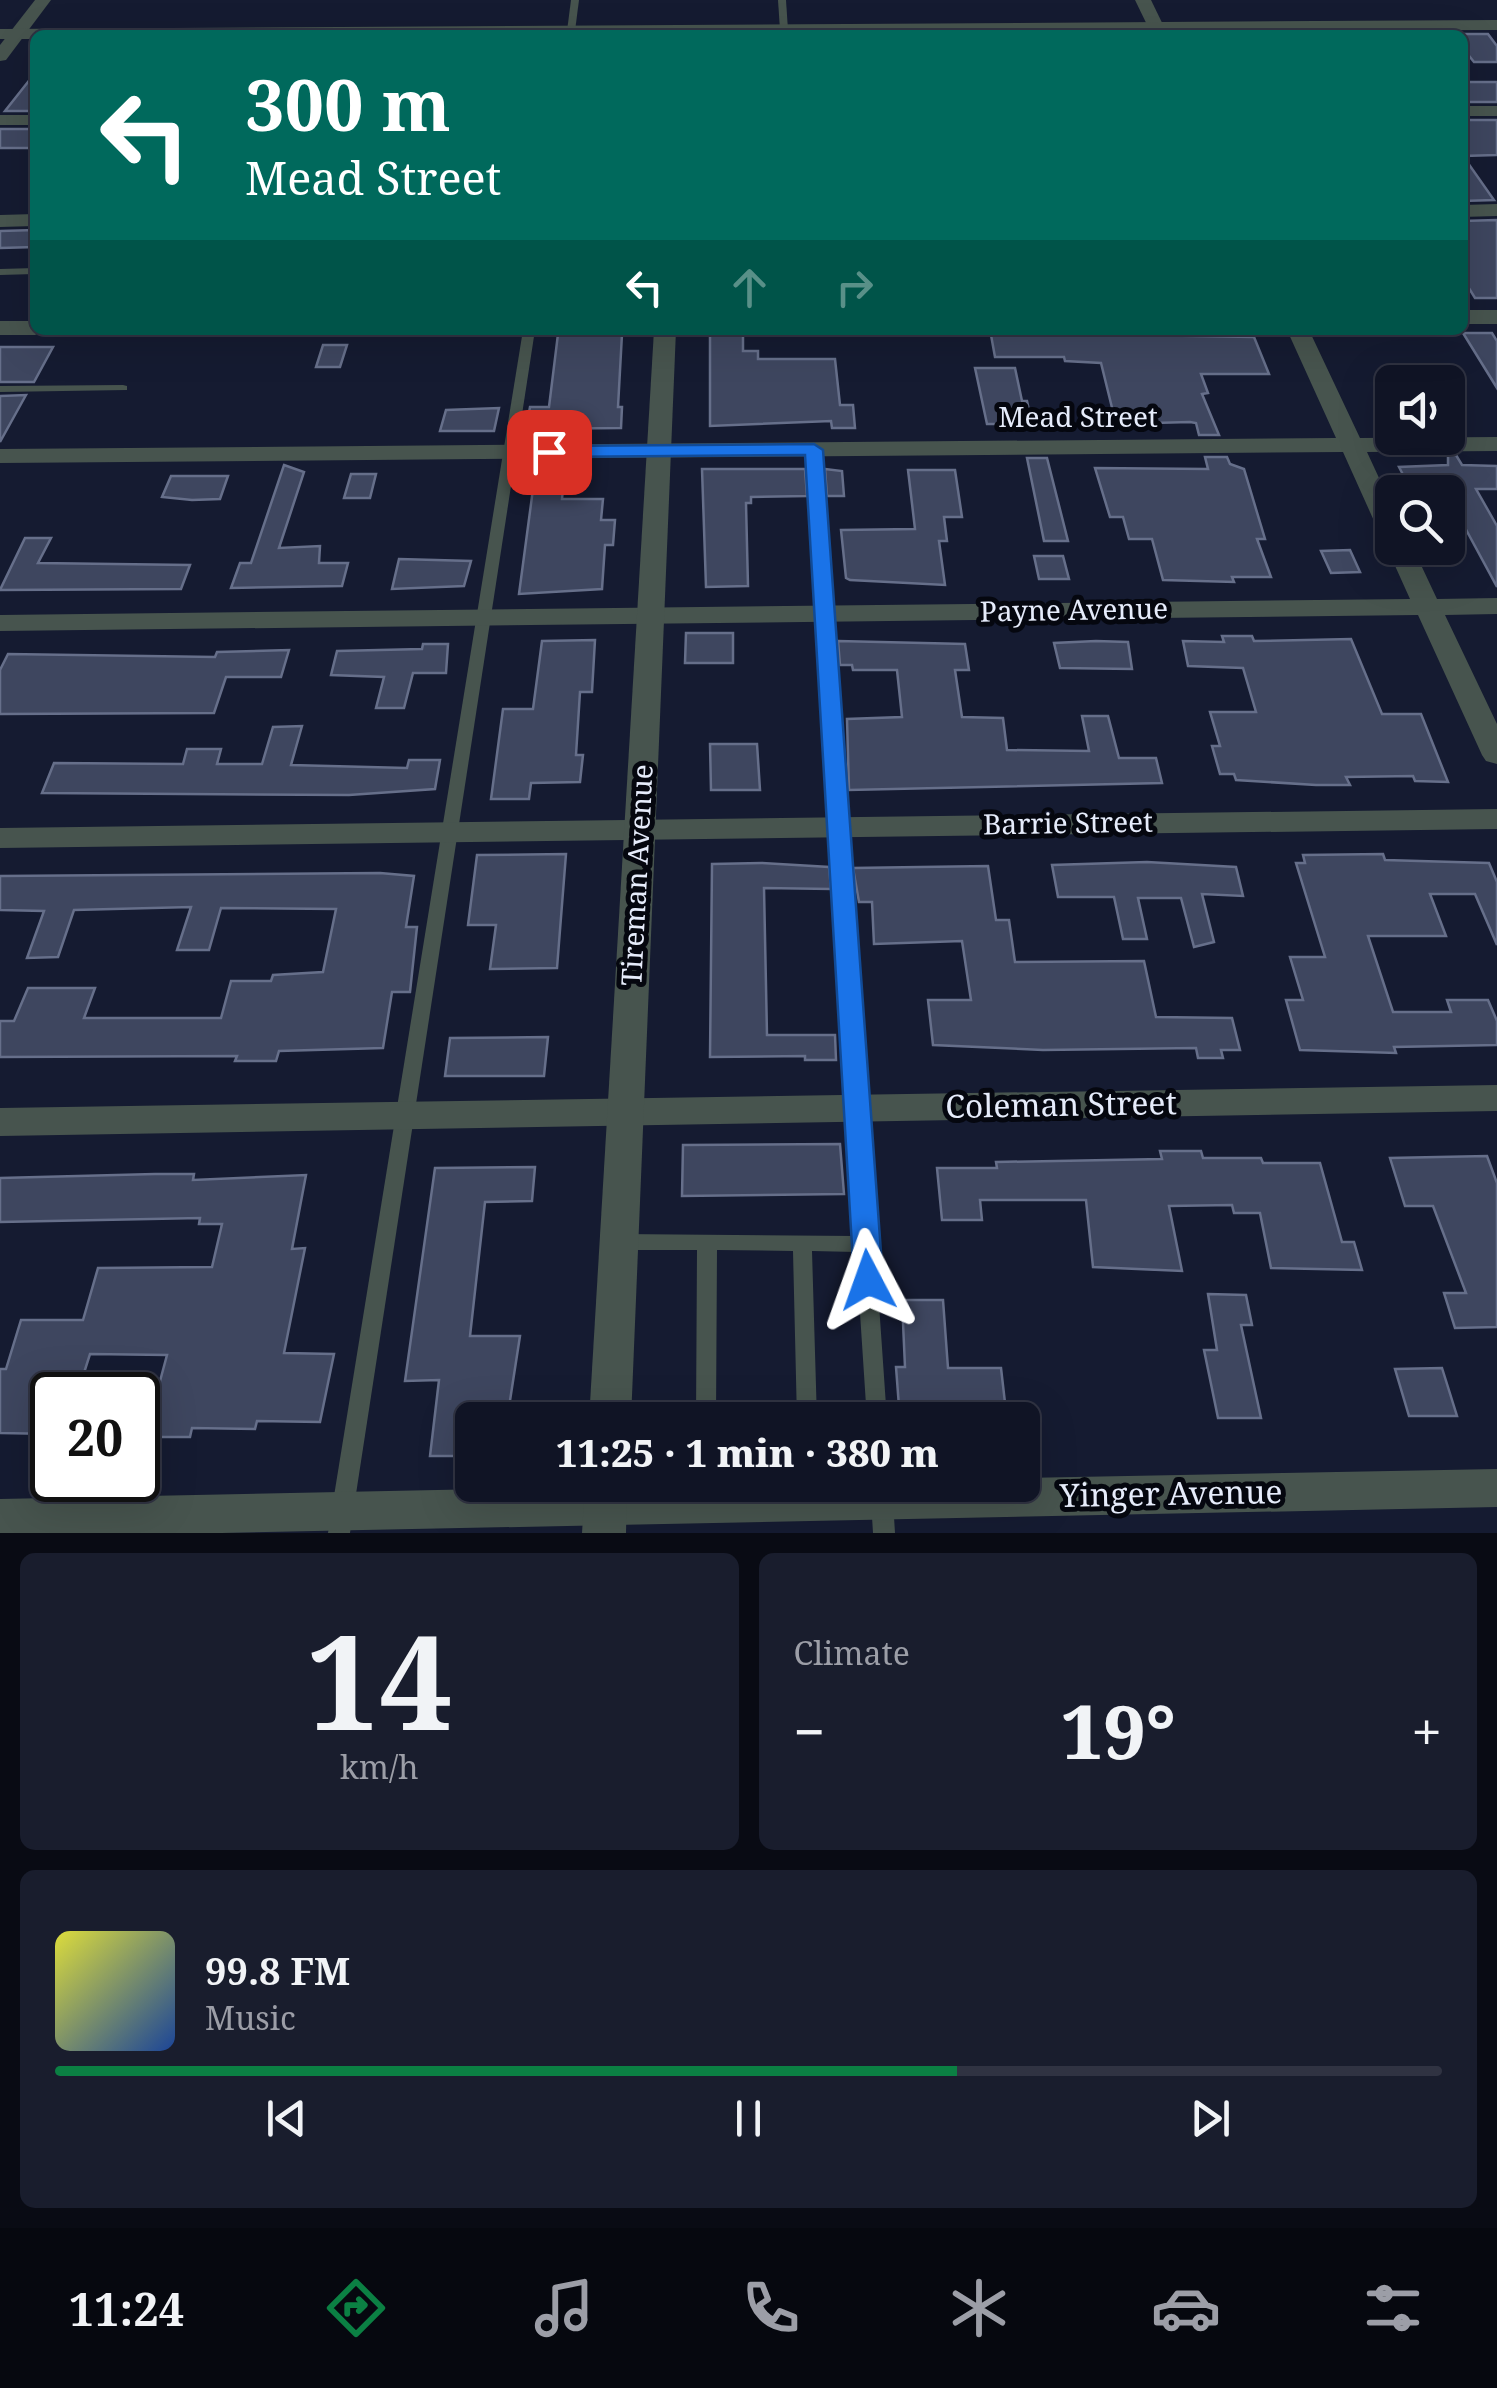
<!DOCTYPE html>
<meta charset="utf-8">
<style>
:root{--surface:#101425;--page:#191d2d;--text:#f1f3f6;--muted:#9c9ea7;--line:#303342;--accent:#0b8043}
body{margin:0;font-family:"Noto Serif",serif;background:var(--page);color:var(--text);height:100vh;display:flex;flex-direction:column;font-size:38px;white-space:nowrap}
*{box-sizing:border-box;margin:0}
p{font-size:32px;color:var(--muted)}
.icon{flex:none;width:55px;height:55px;fill:none;stroke:currentColor;stroke-width:2;stroke-linecap:round;stroke-linejoin:round}
.map{position:relative;height:1533px;overflow:hidden}
.drawer{display:flex;flex-direction:column;gap:20px;padding:20px;background:#090b14;flex:1}
.drawer>*{flex:none}
.top-card{position:absolute;left:30px;top:30px;width:1438px;height:305px;border-radius:15px;box-shadow:0 10px 40px #0002,0 0 0 2px var(--line);background:#00695c;color:#fff;overflow:hidden}
.fabs{position:absolute;left:1375px;top:365px;display:grid;gap:20px}
.fabs a{display:grid;place-items:center;width:90px;height:90px;border-radius:15px;background:var(--surface);box-shadow:0 10px 40px #0002,0 0 0 2px var(--line);font-size:50px}
.speed{position:absolute;left:30px;top:1372px;display:flex;gap:20px;font-size:50px;font-weight:700;text-align:center}
.speed>*{display:grid;place-content:center;width:130px;height:130px;border-radius:50%;background:var(--surface);box-shadow:0 10px 40px #0002,0 0 0 2px var(--line);line-height:1}
.speed .limit{border:5px solid #111;border-radius:15px;background:#fff;color:#111}
.pin{position:absolute;display:grid;place-items:center;width:85px;height:85px;color:#fff;margin:-42px;border-radius:20px;box-shadow:0 5px 15px #0006}
.me{position:absolute;width:110px;margin:-55px;rotate:356deg;stroke-linejoin:round;filter:drop-shadow(0 0 8px #0008)}
.turn{display:flex;align-items:center;gap:35px;height:210px;padding:0 50px;font-size:45px}
.turn .icon{width:130px;height:130px;stroke-width:2.5}
.turn b{display:block;font-size:70px;line-height:85px}
.lanes{display:flex;align-items:center;height:95px;padding:0 50px;background:#0003;justify-content:center;gap:50px;direction:ltr}
.lanes .off{opacity:.35}
.big{font-size:75px;font-weight:800;line-height:1.1}
.drawer .widget{flex:1;display:flex;flex-direction:column;justify-content:center;gap:15px;min-width:0;padding:0 35px;border-radius:15px;background:var(--page)}
.drawer .dial{align-items:center;gap:0}
.dial b{font-size:130px;line-height:1}
.song{display:flex;align-items:center;gap:30px}
.cover{width:120px;height:120px;border-radius:15px;background:linear-gradient(135deg,hsl(60 70% 55%),hsl(220 70% 35%))}
.played{height:10px;border-radius:5px;background:linear-gradient(90deg,var(--accent) 65%,var(--line) 65%)}
.keys{display:flex;justify-content:space-around;direction:ltr}
.heat{display:flex;justify-content:space-between;align-items:center;font-size:55px;direction:ltr}
.drawer .tiles{flex:1;display:grid;gap:20px;grid-template-columns:1fr 1fr}
.widget:last-child{grid-column:span 2}
.trip{position:absolute;left:455px;top:1402px;width:585px;height:100px;border-radius:15px;background:var(--surface);box-shadow:0 10px 40px #0002,0 0 0 2px var(--line);font-weight:800;line-height:100px;text-align:center}
.menu{display:flex;height:160px;justify-content:space-around;align-items:center;background:#06080f;color:var(--muted)}
.menu .icon{width:70px;height:70px}
.menu .on{color:var(--accent)}
.menu b{font-size:45px;color:var(--text)}
.map>svg:first-child{display:block}
.building{fill:#3e465f;stroke:#666f8a;stroke-width:2.5}
.lines{fill:none;stroke-linecap:round;stroke-linejoin:round}
.service{fill:#47544e;fill-rule:evenodd}
.minor{fill:#47544e;fill-rule:evenodd}
.tertiary{fill:#47544e;fill-rule:evenodd}
.route{fill:#1a73e8;stroke:#114b97;stroke-width:2.5}
.labels{text-anchor:middle;stroke-width:10;stroke-linejoin:round;paint-order:stroke}
.street-label{font-size:28px;fill:#e6ecfb;stroke:#05070f}
.near-street-label{font-size:32px;fill:#e6ecfb;stroke:#05070f}
</style>
<div class="map">
<svg width="1497" height="1533" viewBox="0 0 1497 1533">
<rect width="100%" height="100%" fill="#151b31"/>
<!-- building -->
<g class="building">
<polygon points="1462,34 1488,34 1497,46 1497,62 1474,62 1462,47"/>
<polygon points="35,73 35,111 5,111"/>
<rect x="1462" y="82" width="35" height="20"/>
<polygon points="1462,120 1497,120 1497,155 1463,156 1494,200 1462,201"/>
<rect x="0" y="129" width="35" height="19"/>
<polygon points="1497,220 1497,298 1475,298 1462,277 1462,221"/>
<polygon points="35,230 35,247 0,248 0,231"/>
<polygon points="710,333 743,334 743,351 758,351 758,359 835,359 840,405 853,405 855,428 832,428 831,421 710,426"/>
<polygon points="1463,333 1492,333 1497,341 1497,388"/>
<polygon points="558,334 622,334 618,407 622,407 621,428 526,429 530,407 549,407"/>
<polygon points="1080,334 1254,337 1269,374 1201,374 1208,393 1202,394 1219,435 1199,435 1196,423 1190,422 1116,424 1101,363 1065,361 1064,357 995,357 991,335"/>
<polygon points="323,345 347,345 340,367 316,367"/>
<polygon points="0,347 53,347 34,382 0,382"/>
<polygon points="975,368 1015,368 1022,401 1027,401 1032,424 987,424"/>
<polygon points="26,395 0,442 0,396"/>
<polygon points="499,408 494,431 440,431 446,410"/>
<polygon points="1448,455 1456,455 1462,465 1497,466 1497,489 1476,489 1497,526 1497,587 1457,513 1448,513 1448,488 1410,488 1399,467 1448,465"/>
<polygon points="1205,457 1227,457 1230,464 1244,469 1265,539 1257,539 1271,577 1232,577 1234,582 1163,580 1152,539 1129,539 1123,517 1110,517 1095,468 1208,469"/>
<polygon points="1027,458 1047,458 1068,541 1044,541"/>
<polygon points="284,465 304,472 279,548 320,546 319,563 348,563 342,586 231,588 240,563 251,563"/>
<polygon points="702,469 805,469 807,496 751,497 751,503 746,503 748,586 706,587"/>
<polygon points="825,469 842,471 844,496 827,496"/>
<polygon points="908,470 955,470 962,517 944,517 947,541 939,541 945,585 850,580 846,578 841,530 915,529"/>
<polygon points="351,474 376,474 370,498 344,498"/>
<polygon points="171,476 228,476 220,499 192,500 162,497"/>
<polygon points="533,489 563,489 562,499 603,499 601,520 615,520 613,545 605,545 602,589 519,594"/>
<polygon points="25,538 51,538 38,563 190,565 181,589 0,590"/>
<polygon points="1350,550 1360,572 1331,573 1321,551"/>
<polygon points="1034,556 1063,556 1069,579 1039,579"/>
<polygon points="399,559 471,561 464,586 392,589"/>
<polygon points="686,633 733,633 733,663 685,663"/>
<polygon points="1222,636 1252,636 1254,641 1351,639 1382,714 1421,714 1448,782 1415,781 1413,776 1346,777 1350,785 1316,785 1236,780 1234,774 1220,774 1212,746 1220,746 1210,712 1256,712 1243,668 1188,666 1183,641 1224,642"/>
<polygon points="595,640 592,692 580,692 576,755 583,755 580,782 531,783 529,799 491,799 503,709 533,709 542,641"/>
<polygon points="838,641 965,644 969,670 955,670 962,717 1003,718 1007,750 1089,751 1082,716 1108,716 1119,758 1156,758 1162,783 849,790 847,719 902,717 897,670 853,670 852,665 840,665"/>
<polygon points="1096,641 1128,642 1132,669 1060,668 1054,643"/>
<polygon points="423,644 448,644 446,673 413,673 404,708 376,708 384,677 331,675 337,651 422,649"/>
<polygon points="289,650 281,677 226,677 214,713 0,714 0,670 8,654 215,657 217,652"/>
<polygon points="302,726 291,765 407,768 409,760 440,760 435,789 349,795 42,793 54,763 183,764 187,749 221,749 217,764 262,764 273,727"/>
<polygon points="710,744 757,744 760,790 711,790"/>
<polygon points="566,854 557,968 490,969 496,925 468,925 477,855"/>
<polygon points="1383,854 1385,860 1489,863 1497,882 1497,945 1475,894 1430,894 1446,936 1368,936 1393,1012 1451,1012 1447,1000 1488,1000 1497,1021 1497,1045 1394,1047 1396,1053 1300,1050 1286,1000 1303,1000 1290,957 1325,957 1296,863 1305,863 1303,855"/>
<polygon points="1147,862 1236,867 1243,896 1202,894 1214,942 1194,947 1181,898 1138,898 1147,939 1123,939 1114,897 1058,897 1052,865"/>
<polygon points="762,863 829,867 831,889 764,888 767,1035 835,1035 836,1060 805,1060 805,1056 710,1057 712,864"/>
<polygon points="988,866 996,920 1009,920 1015,962 1144,961 1156,1017 1232,1018 1240,1050 1221,1050 1223,1058 1198,1058 1196,1048 1043,1050 933,1045 928,1000 971,1000 962,941 874,944 872,902 859,902 853,868"/>
<polygon points="380,873 414,876 406,927 417,927 410,992 392,992 383,1048 279,1051 276,1061 235,1061 237,1056 0,1057 0,1021 14,1021 28,988 95,988 84,1018 221,1018 231,981 271,981 273,975 323,972 336,909 221,908 209,950 177,950 191,907 74,910 58,957 27,958 44,911 0,910 0,876"/>
<polygon points="548,1037 544,1076 445,1076 450,1038"/>
<polygon points="840,1144 844,1194 682,1196 683,1145"/>
<polygon points="1160,1151 1201,1151 1203,1158 1261,1158 1263,1163 1320,1163 1342,1242 1354,1242 1362,1270 1271,1268 1260,1213 1234,1213 1232,1205 1169,1206 1182,1271 1093,1267 1086,1200 980,1200 982,1220 942,1220 937,1168 997,1168 996,1162 1162,1159"/>
<polygon points="1487,1156 1497,1183 1497,1327 1455,1328 1444,1293 1466,1293 1433,1206 1405,1206 1390,1158"/>
<polygon points="535,1167 532,1201 485,1202 470,1336 520,1336 507,1420 472,1420 472,1456 430,1456 439,1380 405,1381 435,1168"/>
<polygon points="155,1174 194,1174 193,1180 306,1175 292,1249 305,1248 284,1353 334,1354 320,1422 257,1421 255,1429 192,1428 190,1437 145,1437 167,1355 90,1354 77,1395 52,1395 52,1434 0,1433 0,1369 6,1369 21,1320 83,1320 98,1268 212,1267 222,1224 199,1224 200,1218 0,1222 0,1178"/>
<polygon points="1208,1294 1246,1295 1252,1325 1241,1325 1261,1418 1218,1418 1204,1350 1217,1350"/>
<polygon points="902,1300 943,1300 948,1368 1001,1368 1007,1420 900,1420 896,1367 905,1367"/>
<polygon points="1442,1368 1457,1416 1409,1416 1395,1369"/>
</g>
<g class="lines">
<!-- service -->
<g class="service">
<polygon points="571,0 579,0 575,31 571,34 567,31"/>
<polygon points="778,0 786,0 788,30 784,33 780,30"/>
<polygon points="35,268 35,274 0,275 0,269"/>
<polygon points="523,330 535,330 350,1533 328,1533"/>
<polygon points="123,385 127,386 127,390 0,392 0,386"/>
<polygon points="814,445 820,449 887,1420 867,1420 856,1252 812,1251 817,1420 797,1420 793,1251 717,1250 716,1420 696,1420 697,1250 619,1250 612,1247 609,1242 612,1237 619,1234 855,1236 808,449"/>
<polygon points="870,1485 892,1485 895,1533 873,1533"/>
</g>
<!-- minor -->
<g class="minor">
<polygon points="35,0 51,0 6,60 0,61 0,45"/>
<polygon points="1135,0 1151,0 1168,35 1152,35"/>
<rect x="1462" y="106" width="35" height="10"/>
<rect x="0" y="115" width="35" height="10"/>
<polygon points="1497,204 1497,216 1462,217 1462,205"/>
<polygon points="35,214 35,226 0,227 0,215"/>
<rect x="1462" y="310" width="35" height="14"/>
<polygon points="0,321 35,321 35,330 45,330 35,335 0,335"/>
<polygon points="1287,330 1309,330 1360,438 1497,437 1497,451 1367,452 1392,506 1392,540 1379,532 1343,452 0,463 0,449 1336,438"/>
<polygon points="1392,542 1392,548 1413,548 1437,599 1497,598 1497,614 1445,615 1497,724 1497,764 1486,761 1482,755 1418,615 0,631 0,615 1410,599 1387,548"/>
<polygon points="1497,809 1497,829 0,848 0,828"/>
<polygon points="1497,1085 1497,1111 0,1136 0,1108"/>
<polygon points="1497,1469 1497,1507 221,1533 0,1533 0,1499 685,1485 1022,1485 1022,1478"/>
</g>
<!-- tertiary -->
<g class="tertiary">
<polygon points="1497,20 1497,30 35,35 35,39 0,39 0,29"/>
<polygon points="654,330 676,330 631,1420 589,1420"/>
<polygon points="585,1485 627,1485 626,1533 582,1533"/>
</g>
</g>
<!-- route -->
<polygon class="route" points="814,444 823,450 883,1280 879,1288 868,1292 858,1288 854,1280 805,455 549,457 540,452 549,446"/>
<g class="labels">
<!-- street labels -->
<g class="street-label">
<text x="1078" y="427">Mead Street</text>
<text transform="translate(1074 610) rotate(-1)" y="10">Payne Avenue</text>
<text transform="translate(1068 823) rotate(-1)" y="10">Barrie Street</text>
<text transform="translate(637 875) rotate(-87)" y="10">Tireman Avenue</text>
</g>
<!-- near-street labels -->
<g class="near-street-label">
<text transform="translate(1061 1105) rotate(-1)" y="11">Coleman Street</text>
<text transform="translate(1171 1494) rotate(-1)" y="11">Yinger Avenue</text>
</g>
</g>
</svg>
<div class="fabs">
<a><svg class="icon" aria-label="sound" viewBox="0 0 24 24"><path d="M4 9h4l5-4v14l-5-4H4zM17 9q2 3 0 6"/></svg></a>
<a><svg class="icon" aria-label="search" viewBox="0 0 24 24"><circle cx="10" cy="10" r="6"/><path d="M15 15l6 6"/></svg></a>
</div>
<div class="speed"><div class="limit">20</div></div>
<div class="pin" style="left:549px;top:452px;background:#d93025"><svg class="icon" aria-label="arrive" viewBox="0 0 24 24"><path d="M6 21V4h12l-3 4 3 4H6"/></svg></div>
<svg class="me" style="left:868px;top:1280px" viewBox="-20 -20 40 40"><path d="M0-17L14 15 0 8-14 15z" fill="#1a73e8" stroke="#fff" stroke-width="4"/></svg>
<div class="trip">11:25 · 1 min · 380 m</div>
<div class="top-card">
<div class="turn"><svg class="icon" aria-label="left" viewBox="0 0 24 24"><path d="M17 20v-9H6M10 6l-5 5 5 5"/></svg><div><b>300 m</b>Mead Street</div></div>
<div class="lanes"><svg class="icon" aria-label="left" viewBox="0 0 24 24"><path d="M17 20v-9H6M10 6l-5 5 5 5"/></svg><svg class="icon off" aria-label="ahead" viewBox="0 0 24 24"><path d="M12 20V5M6 11l6-6 6 6"/></svg><svg class="icon off" aria-label="right" viewBox="0 0 24 24"><path d="M7 20v-9h11M14 6l5 5-5 5"/></svg></div>
</div>
</div>
<section class="drawer">
<div class="tiles">
<div class="widget dial"><b>14</b><p>km/h</p></div>
<div class="widget"><p>Climate</p>
<div class="heat"><a>−</a><b class="big">19°</b><a>+</a></div>
</div>
<div class="widget">
<div class="song"><i class="cover"></i><div><b>99.8 FM</b><p>Music</p></div></div>
<div class="played"></div>
<div class="keys"><svg class="icon" aria-label="previous" viewBox="0 0 24 24"><path d="M18 5L8 12l10 7zM5 5v14"/></svg><svg class="icon" aria-label="pause" viewBox="0 0 24 24"><path d="M8 5v14M16 5v14"/></svg><svg class="icon" aria-label="next" viewBox="0 0 24 24"><path d="M6 5l10 7-10 7zM19 5v14"/></svg></div>
</div>
</div>
</section>
<nav class="menu">
<b>11:24</b>
<svg class="icon on" aria-label="directions" viewBox="0 0 24 24"><path d="M12 3l9 9-9 9-9-9zM9 14v-3h6M13 9l2 2-2 2"/></svg>
<svg class="icon" aria-label="music" viewBox="0 0 24 24"><path d="M9 18V5l10-2v13"/><circle cx="6" cy="18" r="3"/><circle cx="16" cy="16" r="3"/></svg>
<svg class="icon" aria-label="phone" viewBox="0 0 24 24"><path d="M5 4h4l2 5-3 2q2 4 5 5l2-3 5 2v4C11 20 4 13 5 4z"/></svg>
<svg class="icon" aria-label="climate" viewBox="0 0 24 24"><path d="M12 3v18M4 7l16 10M4 17L20 7"/></svg>
<svg class="icon" aria-label="car" viewBox="0 0 24 24"><path d="M5 17H2v-5l4-1 3-4h7l3 4 3 1v5h-3M9 17h6M6 11h13"/><circle cx="7" cy="17" r="2"/><circle cx="17" cy="17" r="2"/></svg>
<svg class="icon" aria-label="filters" viewBox="0 0 24 24"><path d="M4 7h16M4 17h16"/><circle cx="9" cy="7" r="2"/><circle cx="15" cy="17" r="2"/></svg>
</nav>
